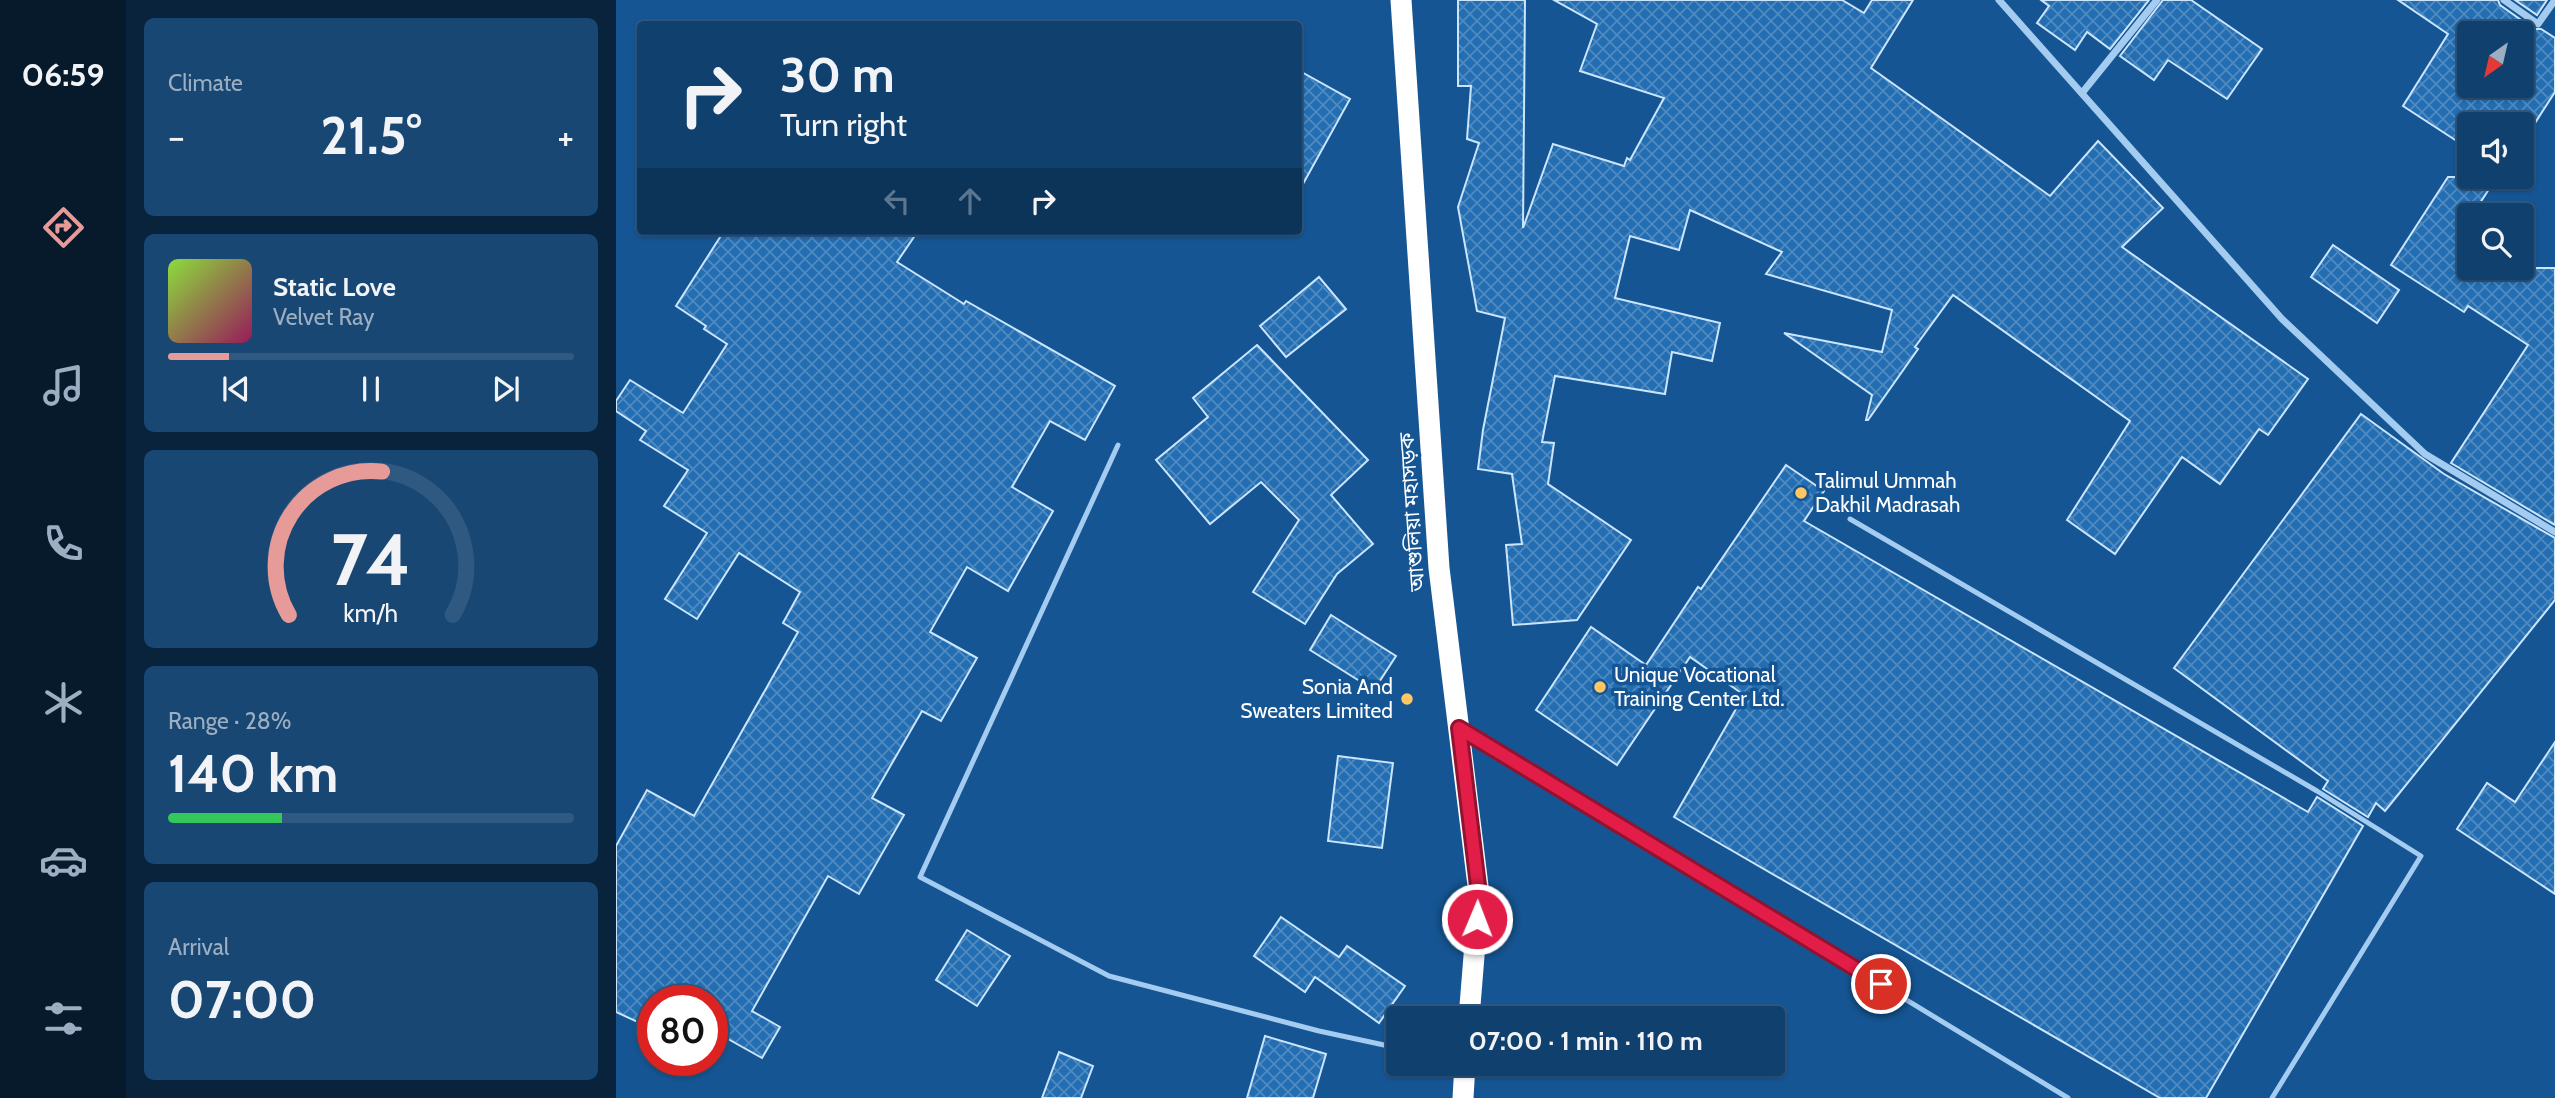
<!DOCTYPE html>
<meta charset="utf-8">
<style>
:root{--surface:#10406e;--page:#194773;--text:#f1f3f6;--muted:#9cafc2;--line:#305981;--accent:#e69b98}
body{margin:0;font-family:Cabin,"Noto Sans Bengali",sans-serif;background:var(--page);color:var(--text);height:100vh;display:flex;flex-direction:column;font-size:26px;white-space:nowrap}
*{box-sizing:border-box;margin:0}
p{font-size:23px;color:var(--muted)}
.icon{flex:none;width:38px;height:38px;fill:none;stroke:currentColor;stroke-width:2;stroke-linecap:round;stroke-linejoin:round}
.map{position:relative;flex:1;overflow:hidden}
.details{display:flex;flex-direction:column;gap:18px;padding:18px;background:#09233c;width:490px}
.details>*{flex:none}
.top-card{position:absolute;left:21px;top:21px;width:665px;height:214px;border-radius:7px;box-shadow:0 2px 5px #0004,0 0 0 2px var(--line);background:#10406e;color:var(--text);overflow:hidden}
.needle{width:46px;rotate:214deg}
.fabs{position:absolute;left:1841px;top:21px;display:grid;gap:14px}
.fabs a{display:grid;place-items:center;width:77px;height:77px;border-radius:7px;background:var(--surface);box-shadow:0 2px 5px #0004,0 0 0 2px var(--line);font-size:35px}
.speed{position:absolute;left:21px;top:985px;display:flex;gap:14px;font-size:35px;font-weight:700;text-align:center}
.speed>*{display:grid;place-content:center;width:91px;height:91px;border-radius:50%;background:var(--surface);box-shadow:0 2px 5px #0004,0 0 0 2px var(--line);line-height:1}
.speed .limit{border:10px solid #d22;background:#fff;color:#111}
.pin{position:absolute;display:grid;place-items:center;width:60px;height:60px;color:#fff;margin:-30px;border:4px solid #fff;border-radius:50%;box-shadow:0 2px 7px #0007}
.me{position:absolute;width:77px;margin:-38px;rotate:1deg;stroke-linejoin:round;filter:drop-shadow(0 0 5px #0008)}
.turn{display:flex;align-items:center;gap:24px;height:147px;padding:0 28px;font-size:32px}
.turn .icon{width:91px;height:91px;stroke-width:2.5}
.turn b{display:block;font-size:49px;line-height:60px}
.lanes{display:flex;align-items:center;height:66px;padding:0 28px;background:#0003;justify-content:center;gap:35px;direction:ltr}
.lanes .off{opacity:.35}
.big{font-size:52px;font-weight:700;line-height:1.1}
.details .widget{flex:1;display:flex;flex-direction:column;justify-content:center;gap:10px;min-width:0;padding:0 24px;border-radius:10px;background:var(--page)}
.details .dial{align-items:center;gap:0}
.dial svg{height:182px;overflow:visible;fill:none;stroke:var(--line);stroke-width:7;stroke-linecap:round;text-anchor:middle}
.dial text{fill:var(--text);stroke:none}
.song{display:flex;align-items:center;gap:21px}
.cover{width:84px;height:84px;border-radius:10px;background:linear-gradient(135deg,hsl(90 70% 55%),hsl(330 70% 35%))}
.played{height:7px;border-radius:4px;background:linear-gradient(90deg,var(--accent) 15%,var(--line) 15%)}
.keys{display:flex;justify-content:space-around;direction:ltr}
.heat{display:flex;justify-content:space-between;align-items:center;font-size:38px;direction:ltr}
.charge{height:10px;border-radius:5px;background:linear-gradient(90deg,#34c759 28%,var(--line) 0)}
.trip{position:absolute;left:770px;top:1006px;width:399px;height:70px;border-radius:7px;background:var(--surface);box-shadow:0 2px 5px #0004,0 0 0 2px var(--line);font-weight:700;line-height:70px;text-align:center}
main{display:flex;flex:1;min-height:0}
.menu{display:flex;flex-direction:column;width:126px;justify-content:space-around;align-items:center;background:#061a2c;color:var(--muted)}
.menu .icon{width:49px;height:49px}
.menu .active{color:var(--accent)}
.menu b{font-size:32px;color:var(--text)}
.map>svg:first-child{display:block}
.building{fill:url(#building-cross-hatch);stroke:#cbe5fc;stroke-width:2;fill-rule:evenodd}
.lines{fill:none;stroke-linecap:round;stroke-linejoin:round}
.lane{stroke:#a4ccf1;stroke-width:5}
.street{stroke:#a4ccf1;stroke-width:7}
.highway{stroke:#fff;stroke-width:21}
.route-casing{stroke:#92132f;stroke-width:18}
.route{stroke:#e11d48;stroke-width:12}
.poi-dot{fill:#ffc764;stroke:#155593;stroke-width:2.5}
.labels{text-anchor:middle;stroke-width:7;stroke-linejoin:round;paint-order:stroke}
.poi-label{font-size:21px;fill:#fff;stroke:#155593;text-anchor:start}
.street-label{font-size:21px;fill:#fff;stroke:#155593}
</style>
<main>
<nav class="menu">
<b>06:59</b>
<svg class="icon active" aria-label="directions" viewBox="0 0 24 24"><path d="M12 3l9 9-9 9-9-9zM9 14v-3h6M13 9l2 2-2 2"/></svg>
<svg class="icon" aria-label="music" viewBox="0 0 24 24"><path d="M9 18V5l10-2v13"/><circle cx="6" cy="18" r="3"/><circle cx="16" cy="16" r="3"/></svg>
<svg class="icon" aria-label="phone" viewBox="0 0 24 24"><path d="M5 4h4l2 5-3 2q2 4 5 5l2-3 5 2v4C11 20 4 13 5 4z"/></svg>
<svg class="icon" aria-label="climate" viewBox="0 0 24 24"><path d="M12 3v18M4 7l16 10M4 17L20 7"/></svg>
<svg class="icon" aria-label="car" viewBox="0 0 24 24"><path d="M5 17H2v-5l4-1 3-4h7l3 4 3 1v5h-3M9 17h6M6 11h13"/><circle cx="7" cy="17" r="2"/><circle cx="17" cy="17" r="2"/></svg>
<svg class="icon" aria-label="filters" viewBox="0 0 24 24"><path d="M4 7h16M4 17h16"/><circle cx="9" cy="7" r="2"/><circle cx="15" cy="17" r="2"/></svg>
</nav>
<section class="details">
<div class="widget"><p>Climate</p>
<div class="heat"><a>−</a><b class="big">21.5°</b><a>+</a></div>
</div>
<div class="widget">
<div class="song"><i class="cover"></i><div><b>Static Love</b><p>Velvet Ray</p></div></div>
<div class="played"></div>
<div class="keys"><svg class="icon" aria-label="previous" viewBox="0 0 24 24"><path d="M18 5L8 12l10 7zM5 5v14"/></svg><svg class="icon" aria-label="pause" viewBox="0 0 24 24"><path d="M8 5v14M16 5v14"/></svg><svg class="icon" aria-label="next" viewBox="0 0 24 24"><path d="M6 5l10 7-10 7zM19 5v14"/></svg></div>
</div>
<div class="widget dial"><svg viewBox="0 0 100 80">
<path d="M14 69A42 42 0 1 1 86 69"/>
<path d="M14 69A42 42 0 0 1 55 6" stroke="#e69b98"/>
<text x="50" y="56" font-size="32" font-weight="700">74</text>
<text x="50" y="72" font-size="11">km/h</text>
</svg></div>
<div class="widget"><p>Range · 28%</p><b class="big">140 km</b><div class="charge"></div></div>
<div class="widget"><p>Arrival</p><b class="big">07:00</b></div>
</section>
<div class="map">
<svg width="1939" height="1098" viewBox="0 0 1939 1098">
<defs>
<pattern id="building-cross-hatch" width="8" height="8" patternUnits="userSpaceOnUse" patternTransform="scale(1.75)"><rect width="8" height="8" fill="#236db2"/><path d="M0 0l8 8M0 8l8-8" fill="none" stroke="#4f8ac1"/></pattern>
</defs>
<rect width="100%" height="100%" fill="#155593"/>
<!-- building -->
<g class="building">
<polygon points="842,0 909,0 907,228 937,144 1008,166 1011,158 1014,160 1048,98 964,71 981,24 938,0 1226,0 1248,13 1256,0 1297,0 1255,68 1434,196 1482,141 1547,208 1506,247 1692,379 1652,435 1643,429 1604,484 1566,457 1499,554 1451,520 1514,421 1337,295 1299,347 1302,349 1252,420 1250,420 1256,395 1168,333 1266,352 1276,310 1150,274 1166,252 1074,210 1063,250 1014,236 999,298 1104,323 1096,361 1056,352 1049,394 939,376 926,442 938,443 932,484 1015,540 961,620 897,625 890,545 906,544 896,474 862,469 867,430 889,318 861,311 842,207 863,143 851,139 855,86 842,86"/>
<polygon points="1425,0 1533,0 1494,49 1471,32 1459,50 1421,23 1433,6"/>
<polygon points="1547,0 1575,0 1646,49 1611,99 1552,60 1538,80 1504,56"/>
<path d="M1782,0H1882L1884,5L1918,29H1925L1939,38V92L1906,143V124H1853V149L1787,106L1832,34ZM1853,33H1906V86H1853Z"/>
<polygon points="1899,0 1931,0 1921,15"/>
<polygon points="682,70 734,99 682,193"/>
<polygon points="1832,177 1881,177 1856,215 1853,215 1853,268 1939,268 1939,525 1835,463 1912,345 1852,306 1848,312 1775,265"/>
<polygon points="108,231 302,231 281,262 348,304 350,301 499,386 469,440 434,421 396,487 437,511 392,591 351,567 314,632 361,658 325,721 306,711 256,798 288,815 243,894 212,876 136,1011 164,1027 146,1058 96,1030 96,1001 37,1001 37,1029 0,1012 0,846 31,790 78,816 182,632 167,623 184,592 123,553 81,619 49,599 91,533 48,506 72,470 24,440 30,431 0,411 0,401 14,380 67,413 111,344 88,329 90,326 60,306"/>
<polygon points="1717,245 1783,290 1761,323 1695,277"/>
<polygon points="703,277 730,309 670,357 644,326"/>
<polygon points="641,345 752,460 715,495 757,544 721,574 689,624 637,592 683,520 645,482 594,524 540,460 592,417 577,398"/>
<polygon points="1745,414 1828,474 1939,538 1939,600 1769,811 1760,803 1752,817 1707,789 1712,781 1558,668"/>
<polygon points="1170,465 1208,491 1188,521 1692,812 1701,797 1747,826 1590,1098 1544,1098 1058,817 1128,695 1074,657 1001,765 920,710 975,627 1030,665 1082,587 1085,589"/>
<polygon points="715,615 780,656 758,690 694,650"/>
<polygon points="1939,742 1939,894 1841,829 1871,783 1899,802"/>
<polygon points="722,756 777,763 766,848 712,841"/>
<polygon points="665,917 723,957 731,946 789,986 763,1023 699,977 689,992 638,956"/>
<polygon points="351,930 394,956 361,1006 320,980"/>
<polygon points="649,1036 710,1054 697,1098 631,1098"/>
<polygon points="443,1052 477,1066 465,1098 426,1098"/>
</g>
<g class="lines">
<!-- lane -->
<g class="lane">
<polyline points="502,445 304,877 493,976 703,1031 782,1048"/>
<polyline points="1234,519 1701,791 1805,856 1656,1098"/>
<polyline points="849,732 1452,1098"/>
</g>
<!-- street -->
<g class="street">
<polyline points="1383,0 1666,319 1809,454 1939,532"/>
<polyline points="1888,0 1922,24 1939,0"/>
<polyline points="1466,93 1541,0"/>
</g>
<!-- highway -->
<g class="highway">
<polyline points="785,0 823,568 863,894 853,1018"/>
<polyline points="847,1098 849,1064"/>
</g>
</g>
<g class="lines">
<defs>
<polyline id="route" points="861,919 863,894 843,728 1265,984"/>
</defs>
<!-- route casing -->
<use href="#route" class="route-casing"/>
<!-- route -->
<use href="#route" class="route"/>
</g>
<!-- markers -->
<g class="poi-dot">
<circle cx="1185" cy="493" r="7"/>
<circle cx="984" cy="687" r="7"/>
<circle cx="791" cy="699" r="7"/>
</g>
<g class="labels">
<!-- poi labels -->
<g class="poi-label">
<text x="1199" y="488">Talimul Ummah<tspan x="1199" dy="24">Dakhil Madrasah</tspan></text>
<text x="998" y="682">Unique Vocational<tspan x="998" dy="24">Training Center Ltd.</tspan></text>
<text x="777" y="694" text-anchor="end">Sonia And<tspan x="777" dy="24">Sweaters Limited</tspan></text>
</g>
<!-- street labels -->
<g class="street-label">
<text transform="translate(796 512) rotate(-94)" y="7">আশুলিয়া মহাসড়ক</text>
</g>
</g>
</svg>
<div class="fabs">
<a><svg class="needle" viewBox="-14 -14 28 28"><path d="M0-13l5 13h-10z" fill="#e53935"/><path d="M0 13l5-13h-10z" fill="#9cafc2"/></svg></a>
<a><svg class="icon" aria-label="sound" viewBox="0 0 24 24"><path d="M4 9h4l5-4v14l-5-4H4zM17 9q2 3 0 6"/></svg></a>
<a><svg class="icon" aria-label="search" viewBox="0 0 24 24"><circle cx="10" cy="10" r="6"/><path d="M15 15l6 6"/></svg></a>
</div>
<div class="speed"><div class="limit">80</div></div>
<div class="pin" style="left:1265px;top:984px;background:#d93025"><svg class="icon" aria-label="arrive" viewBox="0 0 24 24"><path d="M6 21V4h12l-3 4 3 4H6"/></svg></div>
<svg class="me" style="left:861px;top:919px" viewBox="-20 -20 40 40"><circle r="17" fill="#e11d48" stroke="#fff" stroke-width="3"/><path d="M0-11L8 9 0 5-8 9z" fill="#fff"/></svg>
<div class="trip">07:00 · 1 min · 110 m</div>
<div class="top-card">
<div class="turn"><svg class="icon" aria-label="right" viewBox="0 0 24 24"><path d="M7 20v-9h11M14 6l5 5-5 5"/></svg><div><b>30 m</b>Turn right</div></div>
<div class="lanes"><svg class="icon off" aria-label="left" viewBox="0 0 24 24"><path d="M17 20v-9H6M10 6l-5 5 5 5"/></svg><svg class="icon off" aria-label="ahead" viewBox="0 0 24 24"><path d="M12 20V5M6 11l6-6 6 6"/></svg><svg class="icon" aria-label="right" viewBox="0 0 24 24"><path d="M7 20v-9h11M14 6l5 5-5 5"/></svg></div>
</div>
</div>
</main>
